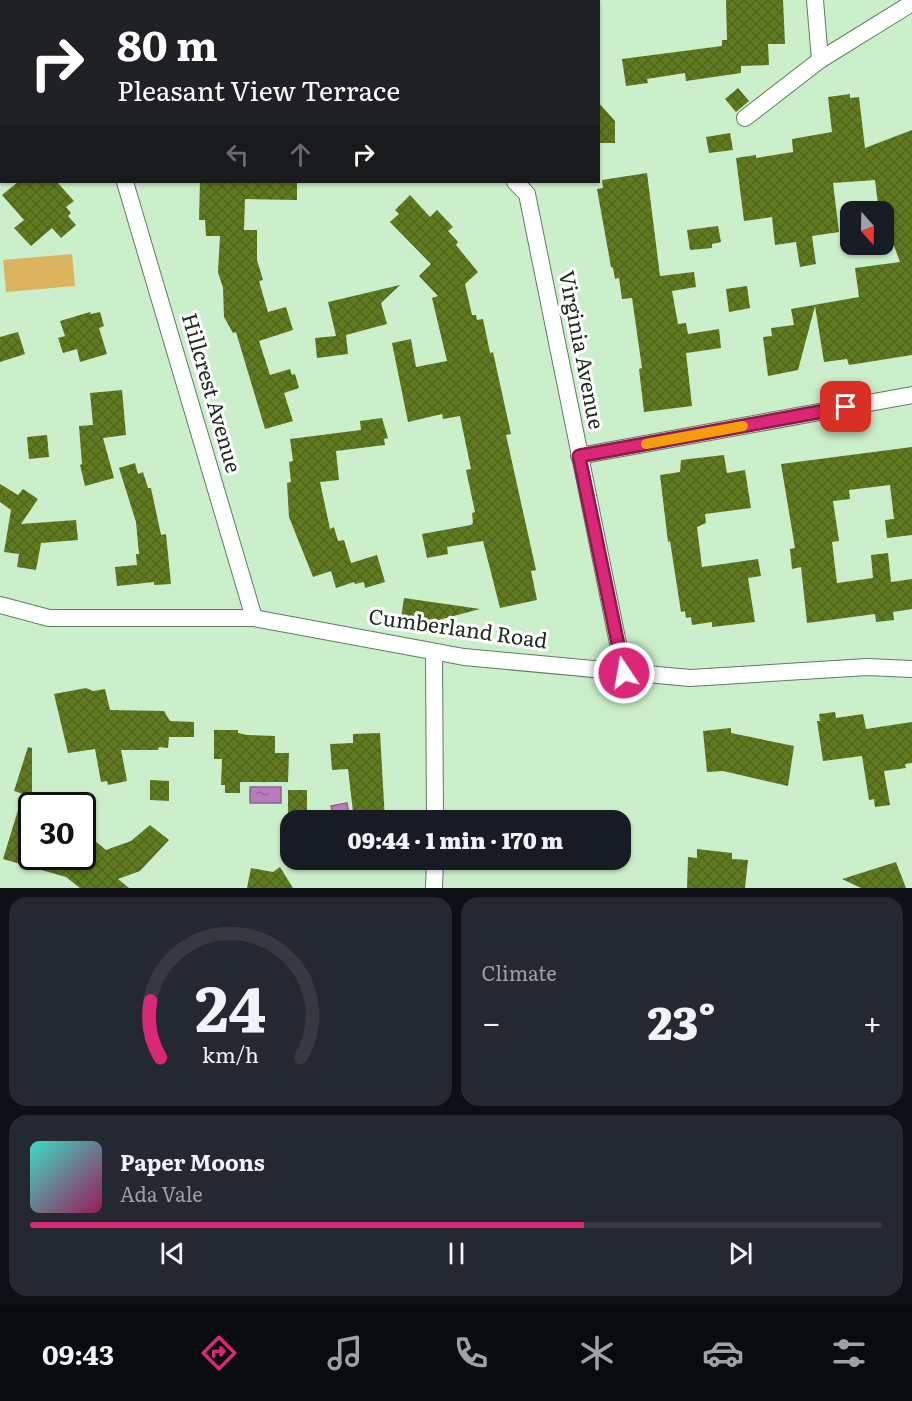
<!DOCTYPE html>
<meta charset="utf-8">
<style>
:root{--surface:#171b24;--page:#242831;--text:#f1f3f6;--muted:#9ea1a6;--line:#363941;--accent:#db2777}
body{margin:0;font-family:Literata,serif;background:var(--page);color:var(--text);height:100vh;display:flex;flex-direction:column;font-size:22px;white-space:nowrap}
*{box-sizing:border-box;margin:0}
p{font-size:20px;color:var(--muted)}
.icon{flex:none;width:33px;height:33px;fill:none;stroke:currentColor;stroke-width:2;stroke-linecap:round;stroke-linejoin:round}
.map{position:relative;height:888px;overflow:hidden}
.details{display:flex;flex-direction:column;gap:9px;padding:9px;background:#0d0f14;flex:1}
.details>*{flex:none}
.top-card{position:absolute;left:0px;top:0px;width:600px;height:183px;box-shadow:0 2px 4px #0004;background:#202124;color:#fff;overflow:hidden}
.needle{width:39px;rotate:160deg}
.controls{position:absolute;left:840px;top:201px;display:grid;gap:12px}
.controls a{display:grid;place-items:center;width:54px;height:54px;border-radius:12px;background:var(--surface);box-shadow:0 2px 4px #0004;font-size:30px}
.speed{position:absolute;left:18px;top:792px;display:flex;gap:12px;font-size:30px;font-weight:700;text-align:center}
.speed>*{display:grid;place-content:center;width:78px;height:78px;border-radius:50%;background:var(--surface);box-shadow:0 2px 4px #0004;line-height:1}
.speed .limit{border:3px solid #111;border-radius:9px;background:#fff;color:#111}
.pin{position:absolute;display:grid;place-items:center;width:51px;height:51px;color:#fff;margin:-26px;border-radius:12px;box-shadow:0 3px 9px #0006}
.me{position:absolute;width:66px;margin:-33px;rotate:348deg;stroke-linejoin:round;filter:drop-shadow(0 0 4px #0008)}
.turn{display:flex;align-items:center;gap:21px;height:126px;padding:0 18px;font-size:27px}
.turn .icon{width:78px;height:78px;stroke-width:2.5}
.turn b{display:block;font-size:42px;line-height:51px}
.lanes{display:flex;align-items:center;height:57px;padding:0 18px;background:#0003;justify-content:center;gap:30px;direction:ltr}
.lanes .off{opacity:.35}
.big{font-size:45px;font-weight:800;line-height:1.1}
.details .widget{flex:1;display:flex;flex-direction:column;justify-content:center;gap:9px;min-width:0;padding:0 21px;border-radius:18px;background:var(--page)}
.details .dial{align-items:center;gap:0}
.dial svg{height:156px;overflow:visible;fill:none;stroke:var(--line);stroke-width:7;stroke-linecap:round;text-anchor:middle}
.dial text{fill:var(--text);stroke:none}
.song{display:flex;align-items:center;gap:18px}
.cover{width:72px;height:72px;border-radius:9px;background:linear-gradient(135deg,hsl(170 70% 55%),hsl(330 70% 35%))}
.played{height:6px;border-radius:3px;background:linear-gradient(90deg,var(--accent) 65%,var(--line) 65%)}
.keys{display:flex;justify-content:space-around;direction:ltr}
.heat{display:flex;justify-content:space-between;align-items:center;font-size:33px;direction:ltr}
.details .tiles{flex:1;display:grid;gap:9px;grid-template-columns:1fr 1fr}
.widget:last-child{grid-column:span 2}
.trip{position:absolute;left:280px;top:810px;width:351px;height:60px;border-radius:18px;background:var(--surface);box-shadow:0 2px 4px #0004;font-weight:800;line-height:60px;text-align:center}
.dock{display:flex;height:96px;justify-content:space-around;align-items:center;background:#090b0e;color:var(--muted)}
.dock .icon{width:42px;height:42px}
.dock .current{color:var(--accent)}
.dock b{font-size:27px;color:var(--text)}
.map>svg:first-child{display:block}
.garden{fill:#dcb45f}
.water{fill:url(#water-ripples);stroke:#8b648f;stroke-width:1.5}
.building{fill:url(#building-cross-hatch)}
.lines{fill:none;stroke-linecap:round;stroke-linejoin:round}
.minor-casing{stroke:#5d7e5d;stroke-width:18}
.minor{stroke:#fff;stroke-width:16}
.route-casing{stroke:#8e194d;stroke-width:15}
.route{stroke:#db2777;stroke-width:10}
.slow{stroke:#f59e0b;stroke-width:10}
.labels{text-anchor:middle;stroke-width:6;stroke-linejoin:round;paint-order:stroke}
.street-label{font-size:21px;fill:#202d20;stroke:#fff}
</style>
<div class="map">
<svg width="912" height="888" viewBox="0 0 912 888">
<defs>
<pattern id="water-ripples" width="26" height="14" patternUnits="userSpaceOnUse" patternTransform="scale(1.5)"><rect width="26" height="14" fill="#b97bbe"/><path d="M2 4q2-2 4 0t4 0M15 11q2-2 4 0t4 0" fill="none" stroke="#96659a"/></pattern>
<pattern id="building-cross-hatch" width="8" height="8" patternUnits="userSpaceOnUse" patternTransform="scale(1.5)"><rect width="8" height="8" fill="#607a20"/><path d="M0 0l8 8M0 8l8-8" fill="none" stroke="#4f641c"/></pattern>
</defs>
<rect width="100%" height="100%" fill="#cbefca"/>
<!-- garden -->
<polygon class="garden" points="72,254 75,286 6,292 3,260"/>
<!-- water -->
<g class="water">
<rect x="250" y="787" width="31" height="16"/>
<polygon points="347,803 350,820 334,820 331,806"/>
</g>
<!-- building -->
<g class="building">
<polygon points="726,0 783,0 785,44 768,44 769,65 741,66 741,73 686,81 685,73 647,79 648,83 626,86 622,59 722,46 722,40 727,40"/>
<polygon points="738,88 749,101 736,112 725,99"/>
<polygon points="850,94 850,98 859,97 865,148 912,130 912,355 849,365 847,359 824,362 815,306 798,370 768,376 763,337 772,336 771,328 794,325 791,309 859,297 855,268 900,262 884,219 884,212 880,212 878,205 875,180 833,183 839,232 812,236 816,264 800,267 796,242 775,245 772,217 744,221 736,158 756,155 756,158 793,152 792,139 832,132 828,97"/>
<polygon points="598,102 615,121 615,143 598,143"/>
<polygon points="730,133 733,150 709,153 706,137"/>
<polygon points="647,173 660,276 694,272 696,287 672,291 678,324 686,323 688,334 719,329 721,348 686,353 692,406 644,412 639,369 642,368 632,298 622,299 619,278 615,279 613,268 611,267 597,189 603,188 602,180"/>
<polygon points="18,182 57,182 74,201 66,207 71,213 68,216 76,225 61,238 52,228 31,246 14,228 24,220 2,195"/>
<polygon points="200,182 297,182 297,200 245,199 244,230 257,230 257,260 263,280 259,281 268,312 286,307 293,330 259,341 270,375 290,369 292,375 295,374 299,388 284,393 293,421 265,429 236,332 233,333 224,317 223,288 218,272 220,236 206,236 205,220 199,220"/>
<polygon points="410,195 430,217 437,210 453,227 448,231 458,242 456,245 478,272 465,284 472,315 476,315 477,320 483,319 490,353 493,352 511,434 506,435 536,570 531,571 537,600 500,608 483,541 447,547 448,554 427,558 422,534 471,525 473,523 472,513 475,512 466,470 471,469 460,416 443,419 442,414 408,422 392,343 411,339 416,367 447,361 432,298 438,296 419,276 431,264 390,222 399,214 395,210"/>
<polygon points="718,226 721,242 712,244 712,248 690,250 687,230"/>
<polygon points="400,285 381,303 387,324 346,335 348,354 317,358 315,338 336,336 328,302"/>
<polygon points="747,286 750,308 729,312 726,289"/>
<polygon points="90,312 91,314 100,312 104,326 99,328 107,354 80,362 77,349 63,353 58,338 65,336 60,321"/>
<polygon points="18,332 25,354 0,362 0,337"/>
<polygon points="122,390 126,435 103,438 114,478 85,486 80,465 82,464 79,426 93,425 90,393"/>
<polygon points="382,418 388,438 384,439 385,445 336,451 339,480 320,482 330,529 334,527 338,541 344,540 351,563 377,555 385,582 365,588 364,582 355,584 354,582 336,588 331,571 313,577 289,517 287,483 291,482 289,462 293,461 290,439 361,430 360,421"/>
<polygon points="47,435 49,457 29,459 27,437"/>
<polygon points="912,447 912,535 887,538 885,520 894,519 890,485 849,490 850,499 833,501 839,541 832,542 837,583 873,578 871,555 888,553 891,582 912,579 912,609 893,612 894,620 876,622 875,614 807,623 801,567 792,569 790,549 795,548 781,464"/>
<polygon points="724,455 727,473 745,470 751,508 705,514 706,523 697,527 702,567 758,559 761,576 748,578 755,622 712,627 712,622 692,625 691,617 686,618 685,611 681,612 670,541 668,542 660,475 680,472 681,460"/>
<polygon points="135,463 138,474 143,472 148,488 151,488 161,535 166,534 171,584 154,585 154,582 117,586 115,567 137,565 136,554 139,554 136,522 119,468"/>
<polygon points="0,484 18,495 23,489 38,499 21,524 76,520 78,540 41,543 36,570 17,567 19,554 4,552 11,510 0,502"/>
<polygon points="404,598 480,609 431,622 401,618"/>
<polygon points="86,688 93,691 105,689 110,710 164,711 170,721 194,722 194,737 169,737 168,748 159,747 158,750 121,750 127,781 108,785 107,781 101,782 95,749 68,753 54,694"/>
<polygon points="835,712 836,718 863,714 866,729 912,722 912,763 905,764 906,768 884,771 890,805 875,807 874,799 869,800 862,756 823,761 817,721 820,721 819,714"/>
<polygon points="731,728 731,733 794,746 788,786 723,771 707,772 703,731"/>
<polygon points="214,730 238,730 238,733 247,735 275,736 275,753 289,753 288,782 240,782 240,793 225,793 225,785 221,785 222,759 214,759"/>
<polygon points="380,733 385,820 354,820 348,769 332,770 330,744 353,743 353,734"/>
<polygon points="28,747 32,748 32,856 82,856 94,840 106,850 131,841 150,825 169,840 140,871 118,879 129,888 80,888 66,877 3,859 23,794 14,791"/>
<polygon points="150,780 169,781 169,801 150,800"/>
<rect x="288" y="790" width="19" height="23"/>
<polygon points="697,849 732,853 732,859 748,860 745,888 687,888 688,857 697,858"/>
<polygon points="896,862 906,888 861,888 842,879"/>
<polygon points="280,867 293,888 247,888 251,868 273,872"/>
</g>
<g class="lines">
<defs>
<g id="minor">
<polyline points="53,0 54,2"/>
<polyline points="434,0 434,2"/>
<polyline points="815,0 820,60"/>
<polyline points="0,105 2,105"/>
<polyline points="745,118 820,60 912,3"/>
<polyline points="125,182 254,618"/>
<polyline points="515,182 527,194 624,673"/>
<polyline points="579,456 912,395"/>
<polyline points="0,605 49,618 254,618 464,657 690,678 867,667 912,669"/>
<polyline points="434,652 435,820"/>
<polyline points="434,888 435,860"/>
</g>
</defs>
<!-- minor casing -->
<use href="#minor" class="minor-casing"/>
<!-- minor -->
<use href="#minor" class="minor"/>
</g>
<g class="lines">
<defs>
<polyline id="route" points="624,673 579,456 846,407"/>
</defs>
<!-- route casing -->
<use href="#route" class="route-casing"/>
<!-- route -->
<use href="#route" class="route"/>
<!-- slow -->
<polyline class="slow" points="646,444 743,426"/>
</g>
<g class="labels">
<!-- street labels -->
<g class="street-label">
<text transform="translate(581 350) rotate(79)" y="7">Virginia Avenue</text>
<text transform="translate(211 393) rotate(74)" y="7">Hillcrest Avenue</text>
<text transform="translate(458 629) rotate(8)" y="7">Cumberland Road</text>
</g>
</g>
</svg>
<div class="controls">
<a><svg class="needle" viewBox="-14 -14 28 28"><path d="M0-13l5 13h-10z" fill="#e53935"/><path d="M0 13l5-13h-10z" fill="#9ea1a6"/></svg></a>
</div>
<div class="speed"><div class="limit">30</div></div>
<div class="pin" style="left:846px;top:407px;background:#d93025"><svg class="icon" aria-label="arrive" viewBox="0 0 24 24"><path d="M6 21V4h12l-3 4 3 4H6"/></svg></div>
<svg class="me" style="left:624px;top:673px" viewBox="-20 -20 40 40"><circle r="17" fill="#db2777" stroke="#fff" stroke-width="3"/><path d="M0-11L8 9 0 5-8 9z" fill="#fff"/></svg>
<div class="trip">09:44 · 1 min · 170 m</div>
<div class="top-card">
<div class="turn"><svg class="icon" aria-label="right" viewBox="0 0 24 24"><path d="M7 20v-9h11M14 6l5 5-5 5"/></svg><div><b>80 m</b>Pleasant View Terrace</div></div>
<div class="lanes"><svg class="icon off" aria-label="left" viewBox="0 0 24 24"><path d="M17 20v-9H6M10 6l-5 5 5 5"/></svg><svg class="icon off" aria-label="ahead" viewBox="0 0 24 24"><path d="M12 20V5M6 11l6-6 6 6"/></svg><svg class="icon" aria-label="right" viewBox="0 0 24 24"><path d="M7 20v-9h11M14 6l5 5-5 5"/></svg></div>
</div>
</div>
<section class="details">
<div class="tiles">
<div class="widget dial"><svg viewBox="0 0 100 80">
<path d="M14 69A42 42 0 1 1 86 69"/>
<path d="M14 69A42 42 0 0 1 9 40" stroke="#db2777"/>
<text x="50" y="56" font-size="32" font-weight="700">24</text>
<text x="50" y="72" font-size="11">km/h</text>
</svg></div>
<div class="widget"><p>Climate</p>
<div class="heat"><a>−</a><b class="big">23°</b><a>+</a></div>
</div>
<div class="widget">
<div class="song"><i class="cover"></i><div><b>Paper Moons</b><p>Ada Vale</p></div></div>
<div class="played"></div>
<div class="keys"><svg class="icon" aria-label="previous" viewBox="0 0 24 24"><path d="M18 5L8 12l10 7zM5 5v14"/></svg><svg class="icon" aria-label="pause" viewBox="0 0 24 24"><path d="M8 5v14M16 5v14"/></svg><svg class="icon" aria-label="next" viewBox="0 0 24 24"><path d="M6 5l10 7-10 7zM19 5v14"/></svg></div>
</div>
</div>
</section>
<nav class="dock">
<b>09:43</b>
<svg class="icon current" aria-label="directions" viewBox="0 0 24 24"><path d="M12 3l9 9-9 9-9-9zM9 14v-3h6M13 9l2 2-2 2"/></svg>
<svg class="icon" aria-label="music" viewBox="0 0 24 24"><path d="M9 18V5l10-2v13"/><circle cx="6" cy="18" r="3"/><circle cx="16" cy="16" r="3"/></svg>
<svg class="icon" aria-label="phone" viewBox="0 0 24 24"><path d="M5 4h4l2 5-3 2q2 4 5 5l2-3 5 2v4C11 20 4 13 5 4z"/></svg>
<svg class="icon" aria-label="climate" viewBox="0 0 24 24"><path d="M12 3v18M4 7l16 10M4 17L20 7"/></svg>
<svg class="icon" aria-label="car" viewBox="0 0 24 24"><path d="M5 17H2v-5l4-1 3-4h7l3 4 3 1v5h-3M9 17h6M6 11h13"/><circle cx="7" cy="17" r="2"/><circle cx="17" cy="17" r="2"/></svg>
<svg class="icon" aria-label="filters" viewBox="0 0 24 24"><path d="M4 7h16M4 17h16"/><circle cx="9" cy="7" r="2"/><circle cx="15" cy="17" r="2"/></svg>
</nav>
